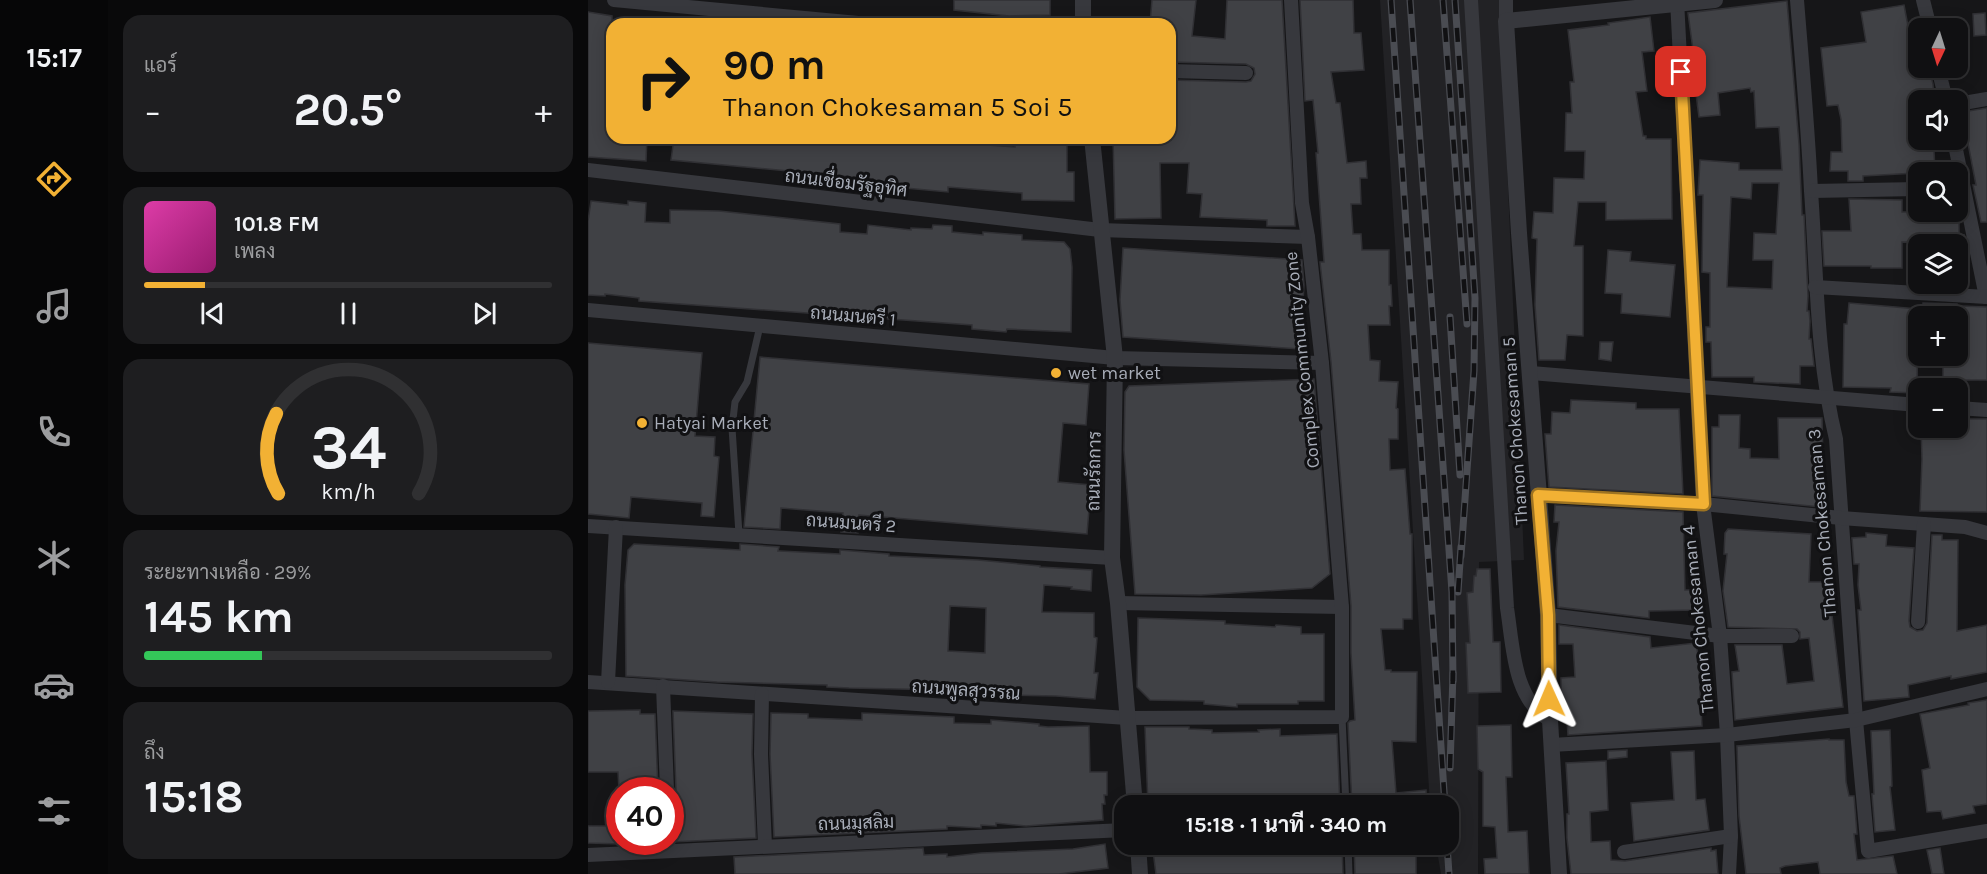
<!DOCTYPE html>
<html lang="th">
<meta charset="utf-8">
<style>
:root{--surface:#101012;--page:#1e1e20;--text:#f1f3f6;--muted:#9c9d9f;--line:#303032;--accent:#f2b134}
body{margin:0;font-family:Karla,Sarabun,sans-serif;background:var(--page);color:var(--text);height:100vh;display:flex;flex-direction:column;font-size:22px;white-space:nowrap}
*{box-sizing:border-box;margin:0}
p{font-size:20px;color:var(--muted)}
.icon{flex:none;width:33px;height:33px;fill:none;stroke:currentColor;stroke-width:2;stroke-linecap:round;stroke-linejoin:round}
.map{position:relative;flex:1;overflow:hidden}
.sheet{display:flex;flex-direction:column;gap:15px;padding:15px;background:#09090a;width:480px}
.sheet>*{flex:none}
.top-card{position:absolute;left:18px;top:18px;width:570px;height:126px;border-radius:18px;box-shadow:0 3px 15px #0003,0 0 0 2px var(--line);background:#f2b134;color:#111;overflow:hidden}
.needle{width:39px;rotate:184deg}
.tools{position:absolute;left:1320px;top:18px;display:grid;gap:12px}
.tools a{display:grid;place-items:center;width:60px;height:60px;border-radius:12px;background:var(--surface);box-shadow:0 3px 15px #0003,0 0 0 2px var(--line);font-size:30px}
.speed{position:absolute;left:18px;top:777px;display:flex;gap:12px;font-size:30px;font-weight:700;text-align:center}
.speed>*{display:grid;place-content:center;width:78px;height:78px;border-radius:50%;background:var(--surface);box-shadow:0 3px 15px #0003,0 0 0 2px var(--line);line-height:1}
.speed .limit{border:9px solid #d22;background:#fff;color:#111}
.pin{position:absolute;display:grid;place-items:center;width:51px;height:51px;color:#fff;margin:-26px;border-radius:12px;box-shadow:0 3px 9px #0006}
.me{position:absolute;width:66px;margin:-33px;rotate:359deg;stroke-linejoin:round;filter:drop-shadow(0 0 4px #0008)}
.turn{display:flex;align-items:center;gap:21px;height:126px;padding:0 18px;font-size:27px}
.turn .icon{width:78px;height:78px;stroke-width:2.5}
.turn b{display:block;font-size:42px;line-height:51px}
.big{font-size:45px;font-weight:700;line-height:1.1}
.sheet .card{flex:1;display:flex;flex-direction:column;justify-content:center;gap:9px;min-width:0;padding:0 21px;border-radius:18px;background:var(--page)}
.sheet .dial{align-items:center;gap:0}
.dial svg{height:156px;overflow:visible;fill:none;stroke:var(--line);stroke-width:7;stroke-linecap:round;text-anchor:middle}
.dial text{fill:var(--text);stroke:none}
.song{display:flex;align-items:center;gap:18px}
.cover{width:72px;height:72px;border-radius:9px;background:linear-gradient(135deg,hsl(320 70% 55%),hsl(320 70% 35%))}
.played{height:6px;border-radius:3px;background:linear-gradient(90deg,var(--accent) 15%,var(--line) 15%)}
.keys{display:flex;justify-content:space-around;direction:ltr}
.heat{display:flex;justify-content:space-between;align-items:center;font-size:33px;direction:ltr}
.charge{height:9px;border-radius:4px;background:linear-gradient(90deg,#34c759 29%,var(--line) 0)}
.trip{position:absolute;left:526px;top:795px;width:345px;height:60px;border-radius:18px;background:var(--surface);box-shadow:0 3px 15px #0003,0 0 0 2px var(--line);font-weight:700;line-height:60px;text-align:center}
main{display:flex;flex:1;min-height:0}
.tab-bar{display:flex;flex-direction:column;width:108px;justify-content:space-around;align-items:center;background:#060607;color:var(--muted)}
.tab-bar .icon{width:42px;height:42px}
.tab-bar .selected{color:var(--accent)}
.tab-bar b{font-size:27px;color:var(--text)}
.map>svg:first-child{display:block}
.built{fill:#222225}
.building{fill:#404145;stroke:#303034;stroke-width:1.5;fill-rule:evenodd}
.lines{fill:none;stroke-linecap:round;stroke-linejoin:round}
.service{stroke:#37383d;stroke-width:7}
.minor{stroke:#37383d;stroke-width:14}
.tertiary{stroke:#37383d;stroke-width:16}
.rail-casing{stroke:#4a4c52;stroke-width:7}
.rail{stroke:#111113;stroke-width:4.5;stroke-dasharray:14;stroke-linecap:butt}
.route-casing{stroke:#9d7322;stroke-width:15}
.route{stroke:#f2b134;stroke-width:10}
.poi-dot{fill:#f2b134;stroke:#111113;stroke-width:2}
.labels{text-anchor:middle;stroke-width:6;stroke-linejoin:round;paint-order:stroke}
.street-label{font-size:18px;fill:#a8adb8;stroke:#111113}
.poi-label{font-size:18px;fill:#a8adb8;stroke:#111113;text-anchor:start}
</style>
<main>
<nav class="tab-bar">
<b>15:17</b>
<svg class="icon selected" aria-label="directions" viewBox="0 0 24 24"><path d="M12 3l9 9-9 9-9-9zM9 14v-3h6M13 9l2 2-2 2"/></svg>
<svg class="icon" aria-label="music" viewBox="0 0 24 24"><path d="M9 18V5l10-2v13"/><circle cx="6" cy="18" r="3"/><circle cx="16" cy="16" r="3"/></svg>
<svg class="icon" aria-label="phone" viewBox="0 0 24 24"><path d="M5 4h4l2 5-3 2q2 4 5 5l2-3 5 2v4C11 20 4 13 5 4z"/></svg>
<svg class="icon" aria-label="climate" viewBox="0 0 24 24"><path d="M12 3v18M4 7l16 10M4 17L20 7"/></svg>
<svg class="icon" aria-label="car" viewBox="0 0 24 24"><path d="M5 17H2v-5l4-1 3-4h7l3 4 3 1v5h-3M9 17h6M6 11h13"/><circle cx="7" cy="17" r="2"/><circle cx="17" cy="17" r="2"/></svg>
<svg class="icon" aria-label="filters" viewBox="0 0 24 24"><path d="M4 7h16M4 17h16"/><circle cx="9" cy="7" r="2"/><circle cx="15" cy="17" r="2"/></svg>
</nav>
<section class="sheet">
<div class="card"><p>แอร์</p>
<div class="heat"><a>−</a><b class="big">20.5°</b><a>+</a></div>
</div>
<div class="card">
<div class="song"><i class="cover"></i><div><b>101.8 FM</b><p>เพลง</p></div></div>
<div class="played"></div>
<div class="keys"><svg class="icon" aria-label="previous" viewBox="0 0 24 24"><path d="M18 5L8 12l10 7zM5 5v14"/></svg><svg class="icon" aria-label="pause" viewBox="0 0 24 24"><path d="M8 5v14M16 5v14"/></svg><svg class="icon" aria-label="next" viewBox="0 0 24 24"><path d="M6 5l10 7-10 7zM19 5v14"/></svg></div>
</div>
<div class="card dial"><svg viewBox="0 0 100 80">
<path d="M14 69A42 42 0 1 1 86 69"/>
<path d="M14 69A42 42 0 0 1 13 28" stroke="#f2b134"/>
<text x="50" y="56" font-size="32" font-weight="700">34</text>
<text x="50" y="72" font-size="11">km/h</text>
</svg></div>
<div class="card"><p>ระยะทางเหลือ · 29%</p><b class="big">145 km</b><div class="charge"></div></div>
<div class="card"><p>ถึง</p><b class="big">15:18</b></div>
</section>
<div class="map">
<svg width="1399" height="874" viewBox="0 0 1399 874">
<rect width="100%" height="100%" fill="#161618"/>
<!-- built -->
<polygon class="built" points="792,0 912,0 936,560 891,562 890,874 853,874 848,845 861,844 861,806 842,805"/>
<!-- building -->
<g class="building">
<polygon points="366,0 462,0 462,15 421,16 366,10"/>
<polygon points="564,0 608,0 604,36 637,39 639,0 694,0 707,226 679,226 679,220 612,217 614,194 599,193 601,163 572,163 573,218 527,219 525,138 582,138 582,80 658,82 663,81 667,74 666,68 658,64 582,62 582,24 562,24"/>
<polygon points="712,0 765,0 766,33 773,33 776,70 743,72 748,103 752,103 759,163 778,161 779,178 772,178 773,204 763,204 765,234 773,234 774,250 801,250 801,285 803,285 804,306 801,306 802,325 780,325 782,360 792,361 791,381 810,382 808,408 810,409 810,439 801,439 802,470 817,469 822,534 824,534 824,619 815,619 815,629 793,629 797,670 803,670 803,672 829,672 828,742 804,741 808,793 838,790 839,806 764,806 760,723 762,721 767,720 763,653 763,606 743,362 732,262 736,262 728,153 730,153 725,100 717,101"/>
<path d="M1199,1L1211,144L1214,215H1216L1220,296L1219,311H1221L1222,321L1221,339H1223L1226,366H1212V384L1166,382V377H1124L1123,342H1118V327H1122V273L1114,272L1115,195H1110L1112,160L1151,163V170H1194L1191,127L1168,128L1166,91L1163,92L1162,88L1130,93L1132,115L1111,117L1105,72H1108L1100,13ZM1164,183H1191L1188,234L1166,233L1165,260H1185L1184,289L1139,287L1143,197L1163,199Z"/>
<polygon points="1316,5 1322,37 1330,36 1330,68 1341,68 1345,84 1346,100 1330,100 1330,150 1346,150 1347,172 1275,176 1275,181 1260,181 1260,171 1242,171 1243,152 1254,152 1253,119 1250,105 1239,106 1233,48 1278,42 1273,12"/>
<polygon points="0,12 24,16 24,138 59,138 58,161 0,157"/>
<polygon points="1397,13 1398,35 1386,36 1385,14"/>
<polygon points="1062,17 1066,51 1054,52 1059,91 1048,92 1055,136 1058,136 1058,139 1083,139 1084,219 1018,220 1018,202 990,202 986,246 995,246 995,336 979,335 977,360 951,360 947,305 949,239 944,238 946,212 965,213 966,178 996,179 997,151 977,151 978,113 984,113 982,82 986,82 980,30 1021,25 1020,23"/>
<polygon points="1399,108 1399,222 1393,222 1385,185 1388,185 1374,112"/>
<polygon points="86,138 400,138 400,145 427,147 427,138 479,138 479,172 486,172 486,201 434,200 434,193 360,187 360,192 285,185 285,179 83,160"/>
<polygon points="1261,199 1314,200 1314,212 1371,212 1371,236 1376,235 1379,251 1370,252 1370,243 1314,242 1314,268 1283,268 1283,266 1236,266 1234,231 1263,231"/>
<polygon points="3,201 40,205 40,201 58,203 57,222 82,223 82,210 131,211 252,224 252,232 279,234 280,225 323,230 323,228 344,229 345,225 364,226 364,232 395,235 395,232 434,235 434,240 476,242 482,249 484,267 483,332 419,329 418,332 384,329 384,325 51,301 51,298 17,294 17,296 0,295 0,221"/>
<polygon points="535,248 714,260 716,285 712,349 535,337 532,300"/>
<polygon points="1020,250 1043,252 1042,261 1087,265 1082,317 1033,313 1034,294 1017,293"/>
<polygon points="1261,303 1330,309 1329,393 1302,392 1303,388 1255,387 1256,324 1259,324"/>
<polygon points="1335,303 1369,304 1368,316 1334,316"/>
<polygon points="1373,306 1399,307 1399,380 1355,380 1355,356 1373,356"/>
<polygon points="1012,342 1025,342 1023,361 1011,359"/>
<polygon points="0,343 114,353 107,436 127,437 126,456 131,457 126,517 113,516 114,503 43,497 41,518 0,514"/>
<polygon points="172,357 501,384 498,425 475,423 470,482 503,485 499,534 271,515 270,533 253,532 255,513 193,508 192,529 156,527"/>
<polygon points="726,379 742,574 724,588 613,595 547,594 536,450 537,392 541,386"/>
<polygon points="983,400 1048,403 1048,409 1091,409 1095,494 961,487 957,434 963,434 964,412 982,413"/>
<polygon points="1131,415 1152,415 1151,448 1162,449 1162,458 1191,459 1190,418 1234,418 1235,464 1233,507 1124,496 1124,427 1131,427"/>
<polygon points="1370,419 1399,419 1399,512 1332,511 1334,459 1333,428 1370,428"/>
<polygon points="967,505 1095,512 1097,590 1108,590 1108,610 1061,611 1061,618 970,607 968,551 971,522 966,522"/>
<polygon points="1140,529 1223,534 1221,582 1240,582 1255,707 1147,720 1144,672 1151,671 1147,645 1194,645 1199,684 1226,681 1221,638 1212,639 1212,632 1209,629 1140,627 1135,591 1139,554 1136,554 1137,533"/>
<polygon points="1278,533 1299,535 1298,546 1326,548 1321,621 1322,627 1329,631 1335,630 1339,623 1344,535 1354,535 1354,540 1370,540 1369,631 1399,625 1399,672 1363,679 1363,676 1320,685 1321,697 1276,701 1270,610 1273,610 1270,585 1271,564 1266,564 1264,538 1278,537"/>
<path d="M46,544L152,550V544L191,547L190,551H192L252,554V550L301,554V556L390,560L452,566V567L504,570L503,591L483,589L484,587L456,585L454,612L506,613V637L509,638L506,673H510L507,699L468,696L409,695L359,693V690L261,688L239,687V685L129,682L38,676L37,585L40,550ZM362,606L398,608L397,653L360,651Z"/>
<polygon points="889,569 902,569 905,642 912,642 913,692 880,693 878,643 882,643 879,593 885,592 886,576 888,576"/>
<polygon points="550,618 637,621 637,624 687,627 688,625 713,627 713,634 736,634 736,701 710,701 710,704 649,704 649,707 616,704 616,701 562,700 549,687"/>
<polygon points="971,625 1062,637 1063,648 1108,643 1113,673 1111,673 1114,726 980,735 979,721 973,721 973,678 987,677 985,644 971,644"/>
<polygon points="1399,700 1399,804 1385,806 1387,813 1355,819 1353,811 1339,812 1334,770 1342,768 1332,714 1381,705 1380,703"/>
<polygon points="52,710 52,714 67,714 70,790 31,790 30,772 0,772 0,711"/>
<polygon points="85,711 165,714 164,754 168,838 84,842 83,798 87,795 88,790"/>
<polygon points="183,713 220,714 220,718 274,720 274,713 366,717 366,723 403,724 403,720 451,724 451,726 460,727 501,726 502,772 519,772 519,795 516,795 517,804 514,804 515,820 438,826 408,823 408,826 393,825 393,828 359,826 359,829 186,837 182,754"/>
<polygon points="923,725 924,777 918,777 920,832 939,831 941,874 897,874 896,859 909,858 907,827 895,826 895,772 890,769 889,726"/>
<polygon points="557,727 601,727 601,729 624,730 624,733 671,732 670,730 692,729 692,736 749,734 752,806 560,806"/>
<polygon points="1302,730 1304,786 1302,787 1307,830 1287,832 1284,794 1286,794 1283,731"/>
<polygon points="1241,739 1241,740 1256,740 1258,782 1261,796 1266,796 1269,834 1266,834 1269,860 1305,856 1309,874 1232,874 1230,862 1197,866 1192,868 1193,874 1158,874 1151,816 1149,746"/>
<polygon points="1039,750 1039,757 1020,759 1020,751"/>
<polygon points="1106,751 1108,800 1117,799 1121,830 1046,841 1043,803 1086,800 1083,752"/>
<polygon points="1018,761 1020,810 1002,812 1003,842 1022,841 1023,860 1037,861 1123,848 1123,851 1128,850 1130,874 983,874 979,838 979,814 981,814 978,763"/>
<polygon points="0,826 32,826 32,844 0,843"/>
<polygon points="517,844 520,868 471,874 147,874 146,857 335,848 336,855 359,854 359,857 393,853 485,849"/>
<polygon points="564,844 754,844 755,874 568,874"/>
<polygon points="766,844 828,844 828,874 767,874"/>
<polygon points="1352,848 1356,874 1344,874 1339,850"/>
</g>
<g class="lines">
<!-- service -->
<g class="service">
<polyline points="151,534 144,428 147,402 159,382 172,326"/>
<polyline points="754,717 758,806"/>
<polyline points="760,844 761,874"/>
</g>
<!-- minor -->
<g class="minor">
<polyline points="26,0 281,24"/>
<path d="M883,0L919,608C925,645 925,700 962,720"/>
<polyline points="918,0 918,21"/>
<polyline points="1089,0 1115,504 1132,636 1139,735 1143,836 1141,874"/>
<path d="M1209,0C1214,63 1220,127 1223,191C1229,274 1228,357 1248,439L1268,720L1280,851L1399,831"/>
<polyline points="1335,0 1342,28"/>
<polyline points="1350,68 1358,100"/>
<polyline points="582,71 658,73"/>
<polyline points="1370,104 1399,99"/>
<polyline points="1366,140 1398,297"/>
<polyline points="0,170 512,230 720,237"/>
<polyline points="1224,191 1330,189"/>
<polyline points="1227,287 1399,297"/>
<polyline points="0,310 527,358 734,363"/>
<polyline points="943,373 1330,405"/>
<polyline points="1370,408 1399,410"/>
<polyline points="950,495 1115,504 1253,518 1377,527 1399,533"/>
<polyline points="0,526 524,558"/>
<polyline points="530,603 754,607"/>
<polyline points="960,615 1132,636 1204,636"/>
<polyline points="1330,622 1336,524"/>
<polyline points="0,682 539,718 754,717 754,607 734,363 720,237 714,203 703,0"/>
<polyline points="20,682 28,527"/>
<polyline points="75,686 79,790"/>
<polyline points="174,694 173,754 177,846"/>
<polyline points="963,745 1139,735 1268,720 1399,689"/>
<polyline points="1036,852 1143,836"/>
<polyline points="0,855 537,830"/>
</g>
<!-- tertiary -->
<g class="tertiary">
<polyline points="495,0 495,24"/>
<polyline points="504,138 527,358 524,558 530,603 547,806"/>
<polyline points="550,844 552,874"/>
<polyline points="971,874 962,720 960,615 931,233 918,21 1127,0"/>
</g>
<defs>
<g id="rail">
<polyline points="803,0 857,806"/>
<polyline points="822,0 864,592 865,681"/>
<polyline points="855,0 879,324"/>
<polyline points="867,0 887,298 886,371 873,556"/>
<polyline points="862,317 872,475"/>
<polyline points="870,592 873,547"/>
<polyline points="862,768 865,673"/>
<polyline points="859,844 861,874"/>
</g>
</defs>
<!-- rail casing -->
<use href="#rail" class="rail-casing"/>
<!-- rail -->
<use href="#rail" class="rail"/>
</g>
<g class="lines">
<defs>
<polyline id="route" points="961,699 960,615 950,495 1116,504 1093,72"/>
</defs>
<!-- route casing -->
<use href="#route" class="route-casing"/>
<!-- route -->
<use href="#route" class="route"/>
</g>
<!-- markers -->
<g class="poi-dot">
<circle cx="468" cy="373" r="6"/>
<circle cx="54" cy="423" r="6"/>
</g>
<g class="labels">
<!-- street labels -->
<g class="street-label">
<text transform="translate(258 183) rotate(7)" y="6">ถนนเชื่อมรัฐอุทิศ</text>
<text transform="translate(265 316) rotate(5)" y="6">ถนนมนตรี 1</text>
<text transform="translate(714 360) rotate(-96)" y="6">Complex Community Zone</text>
<text transform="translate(927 431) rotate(-94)" y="6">Thanon Chokesaman 5</text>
<text transform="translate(506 471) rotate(-89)" y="6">ถนนรัถการ</text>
<text transform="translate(263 523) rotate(4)" y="6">ถนนมนตรี 2</text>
<text transform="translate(1234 523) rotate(-95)" y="6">Thanon Chokesaman 3</text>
<text transform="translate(1110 619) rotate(-96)" y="6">Thanon Chokesaman 4</text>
<text transform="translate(378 690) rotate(4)" y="6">ถนนพูลสุวรรณ</text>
<text transform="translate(268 823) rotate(-2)" y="6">ถนนมุสลิม</text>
</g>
<!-- poi labels -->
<g class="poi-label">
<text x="480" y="379">wet market</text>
<text x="66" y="429">Hatyai Market</text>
</g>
</g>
</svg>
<div class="tools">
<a><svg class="needle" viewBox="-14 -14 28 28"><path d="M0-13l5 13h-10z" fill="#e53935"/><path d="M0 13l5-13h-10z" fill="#9c9d9f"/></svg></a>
<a><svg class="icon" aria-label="sound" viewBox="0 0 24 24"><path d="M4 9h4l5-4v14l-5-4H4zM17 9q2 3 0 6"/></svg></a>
<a><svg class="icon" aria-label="search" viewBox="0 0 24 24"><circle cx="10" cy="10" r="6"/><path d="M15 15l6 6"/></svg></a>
<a><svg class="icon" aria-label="layers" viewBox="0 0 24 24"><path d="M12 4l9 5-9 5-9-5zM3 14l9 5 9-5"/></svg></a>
<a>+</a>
<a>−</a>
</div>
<div class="speed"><div class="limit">40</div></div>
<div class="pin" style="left:1093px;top:72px;background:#d93025"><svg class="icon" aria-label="arrive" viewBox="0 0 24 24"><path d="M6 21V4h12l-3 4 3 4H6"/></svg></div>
<svg class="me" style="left:961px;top:699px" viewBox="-20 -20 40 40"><path d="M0-17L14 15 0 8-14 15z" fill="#f2b134" stroke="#fff" stroke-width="4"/></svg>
<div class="trip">15:18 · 1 นาที · 340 m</div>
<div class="top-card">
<div class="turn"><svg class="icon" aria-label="right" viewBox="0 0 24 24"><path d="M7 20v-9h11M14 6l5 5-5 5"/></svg><div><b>90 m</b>Thanon Chokesaman 5 Soi 5</div></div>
</div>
</div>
</main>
